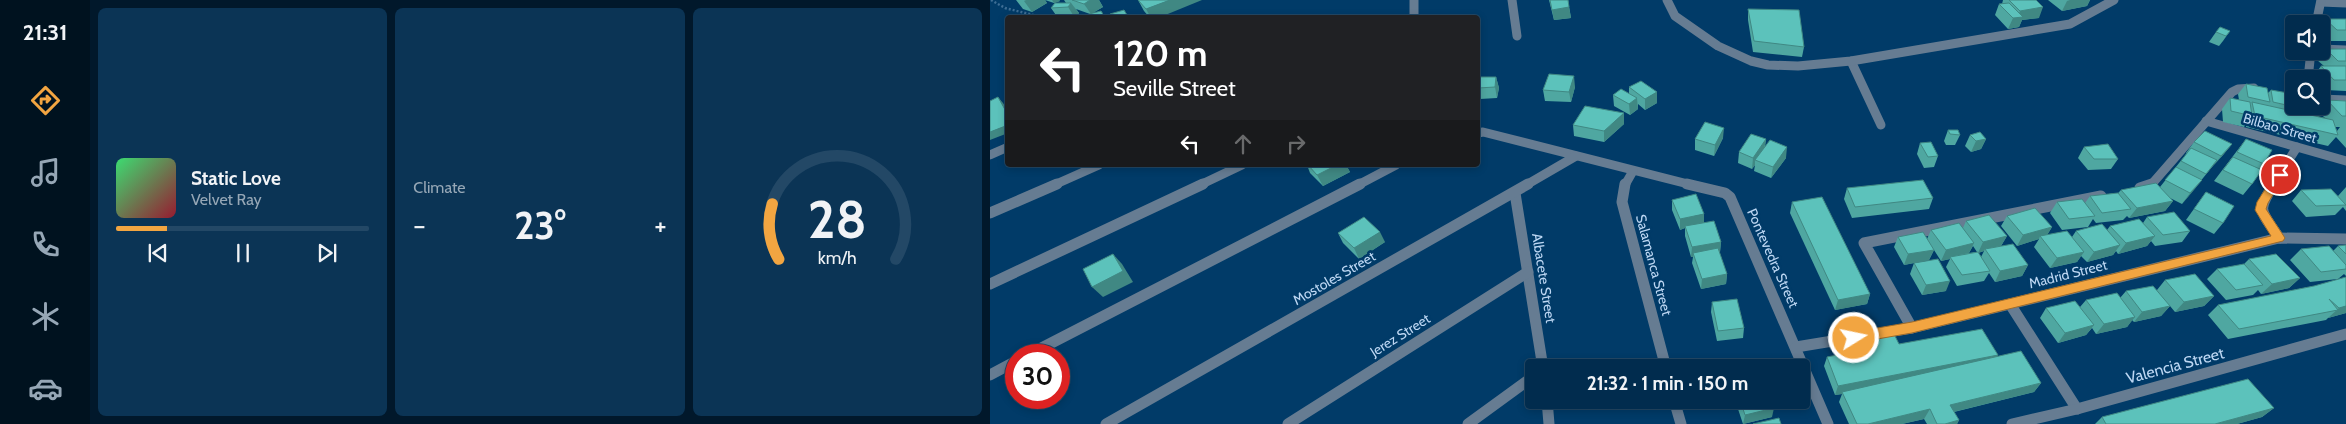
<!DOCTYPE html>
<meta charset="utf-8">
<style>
:root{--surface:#012c4e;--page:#0b3455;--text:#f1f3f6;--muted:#96a7b6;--line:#234866;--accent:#f2a541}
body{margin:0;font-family:Cabin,sans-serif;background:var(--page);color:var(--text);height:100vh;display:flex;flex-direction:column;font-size:19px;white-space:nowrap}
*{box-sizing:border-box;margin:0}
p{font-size:16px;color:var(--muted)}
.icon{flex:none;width:28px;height:28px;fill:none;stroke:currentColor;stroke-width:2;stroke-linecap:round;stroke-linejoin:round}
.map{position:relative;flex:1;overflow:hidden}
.sheet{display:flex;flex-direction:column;gap:8px;padding:8px;background:#01182b;width:900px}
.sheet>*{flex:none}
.banner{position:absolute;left:15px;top:15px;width:475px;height:152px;border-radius:5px;box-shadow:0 2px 8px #0003,0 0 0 1px var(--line);background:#202124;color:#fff;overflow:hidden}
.fabs{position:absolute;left:1295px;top:15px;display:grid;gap:10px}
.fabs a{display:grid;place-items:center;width:45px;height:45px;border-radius:5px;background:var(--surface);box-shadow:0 2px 8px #0003,0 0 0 1px var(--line);font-size:25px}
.speed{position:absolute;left:15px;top:344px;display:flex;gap:10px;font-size:25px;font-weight:700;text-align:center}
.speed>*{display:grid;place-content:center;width:65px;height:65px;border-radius:50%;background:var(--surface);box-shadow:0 2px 8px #0003,0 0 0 1px var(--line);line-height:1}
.speed .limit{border:8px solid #d22;background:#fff;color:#111}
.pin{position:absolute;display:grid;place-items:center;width:42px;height:42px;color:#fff;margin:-21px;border:2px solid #fff;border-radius:50%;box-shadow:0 1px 5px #0007}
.me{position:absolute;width:55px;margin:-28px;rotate:80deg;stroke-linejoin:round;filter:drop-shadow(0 0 4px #0008)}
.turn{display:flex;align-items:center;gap:18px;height:105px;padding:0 25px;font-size:22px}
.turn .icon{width:65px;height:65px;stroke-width:2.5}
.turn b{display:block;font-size:35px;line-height:42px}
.lanes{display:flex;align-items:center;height:48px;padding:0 25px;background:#0003;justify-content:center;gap:25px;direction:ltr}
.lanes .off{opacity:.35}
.big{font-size:38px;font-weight:700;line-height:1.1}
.sheet .widget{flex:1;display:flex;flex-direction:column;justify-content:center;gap:8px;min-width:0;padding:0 18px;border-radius:8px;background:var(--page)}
.sheet .dial{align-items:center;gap:0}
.dial svg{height:130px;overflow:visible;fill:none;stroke:var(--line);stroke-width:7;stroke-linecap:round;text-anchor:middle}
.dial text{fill:var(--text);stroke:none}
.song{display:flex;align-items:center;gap:15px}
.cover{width:60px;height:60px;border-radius:8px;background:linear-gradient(135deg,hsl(140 70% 55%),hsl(350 70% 35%))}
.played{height:5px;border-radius:2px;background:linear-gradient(90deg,var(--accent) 20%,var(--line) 20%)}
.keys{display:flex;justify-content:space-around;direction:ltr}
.heat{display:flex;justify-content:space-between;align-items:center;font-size:28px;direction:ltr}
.sheet .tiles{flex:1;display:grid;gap:8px;grid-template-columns:repeat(3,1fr)}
.trip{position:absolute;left:535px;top:359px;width:285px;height:50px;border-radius:5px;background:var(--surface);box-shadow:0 2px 8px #0003,0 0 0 1px var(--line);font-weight:700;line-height:50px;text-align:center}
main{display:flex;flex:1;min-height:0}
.tabs{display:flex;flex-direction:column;width:90px;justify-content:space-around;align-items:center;background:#00121f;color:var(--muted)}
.tabs .icon{width:35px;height:35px}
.tabs .on{color:var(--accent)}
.tabs b{font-size:22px;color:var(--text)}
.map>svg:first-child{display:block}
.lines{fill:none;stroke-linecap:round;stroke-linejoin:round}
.path{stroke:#3e6e95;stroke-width:2.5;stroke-dasharray:2 2;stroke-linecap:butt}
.service{stroke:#667c92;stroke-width:9}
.minor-far1{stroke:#667c92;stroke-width:9}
.minor{stroke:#667c92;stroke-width:11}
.wall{fill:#4fa7a1;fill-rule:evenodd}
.shaded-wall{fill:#408883}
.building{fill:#5cc2bb;stroke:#408883}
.route{fill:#f2a541;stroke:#9d6b2a}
.labels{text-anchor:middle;stroke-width:5;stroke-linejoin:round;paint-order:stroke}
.street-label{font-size:14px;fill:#bdd7f3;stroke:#013b68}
.near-street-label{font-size:16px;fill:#bdd7f3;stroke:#013b68}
</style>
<main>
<nav class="tabs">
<b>21:31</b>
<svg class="icon on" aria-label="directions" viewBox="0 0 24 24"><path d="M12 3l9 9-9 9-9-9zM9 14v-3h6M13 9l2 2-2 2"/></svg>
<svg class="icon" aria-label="music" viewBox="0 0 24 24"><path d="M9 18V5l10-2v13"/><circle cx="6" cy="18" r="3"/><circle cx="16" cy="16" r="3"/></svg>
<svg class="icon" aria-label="phone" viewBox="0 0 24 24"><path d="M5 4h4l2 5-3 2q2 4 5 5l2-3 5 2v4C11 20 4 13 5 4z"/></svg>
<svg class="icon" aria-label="climate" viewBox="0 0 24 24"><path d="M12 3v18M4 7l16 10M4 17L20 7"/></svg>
<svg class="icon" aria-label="car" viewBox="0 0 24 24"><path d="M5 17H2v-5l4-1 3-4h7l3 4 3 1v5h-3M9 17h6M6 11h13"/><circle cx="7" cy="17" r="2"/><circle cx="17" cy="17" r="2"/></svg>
</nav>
<section class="sheet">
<div class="tiles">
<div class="widget">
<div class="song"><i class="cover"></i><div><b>Static Love</b><p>Velvet Ray</p></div></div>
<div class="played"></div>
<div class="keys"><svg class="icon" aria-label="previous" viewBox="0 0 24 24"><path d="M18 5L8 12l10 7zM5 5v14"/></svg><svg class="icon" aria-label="pause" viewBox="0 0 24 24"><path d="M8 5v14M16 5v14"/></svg><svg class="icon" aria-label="next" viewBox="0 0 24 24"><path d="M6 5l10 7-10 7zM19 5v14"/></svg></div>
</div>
<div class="widget"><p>Climate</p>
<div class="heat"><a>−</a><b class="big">23°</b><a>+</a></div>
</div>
<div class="widget dial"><svg viewBox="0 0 100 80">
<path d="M14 69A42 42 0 1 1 86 69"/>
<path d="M14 69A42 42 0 0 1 10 35" stroke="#f2a541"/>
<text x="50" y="56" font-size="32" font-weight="700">28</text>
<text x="50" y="72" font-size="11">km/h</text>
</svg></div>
</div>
</section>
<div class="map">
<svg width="1356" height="424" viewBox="0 0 1356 424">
<rect width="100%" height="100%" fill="#013b68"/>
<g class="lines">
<!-- path -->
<polyline class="path" points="1,0 15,8 47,16"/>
<!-- service -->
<g class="service">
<polyline points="424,0 424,18"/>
<polyline points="861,61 891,125"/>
</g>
<!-- minor-far1 -->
<g class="minor-far1">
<polyline points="522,0 527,36"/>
<polyline points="677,0 685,16 728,46 761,61 778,65 808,66 861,61 1080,24 1124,0"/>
<polyline points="1331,2 1356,3"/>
<polyline points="1326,24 1331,0"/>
<polyline points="1331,49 1356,50"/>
<polyline points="1318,79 1321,51"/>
<polyline points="1331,99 1356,100"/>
<polyline points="1216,121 1356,161"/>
<polyline points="488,133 493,132 702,185"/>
<polyline points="0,155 18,147"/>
<polyline points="64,185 109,165"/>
<polyline points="210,185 252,165"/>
<polyline points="368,185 406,165"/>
<polyline points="536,185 586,156"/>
<polyline points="635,185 643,171"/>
<polyline points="1161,185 1242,92 1248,89 1264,88"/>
<polyline points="1283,185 1307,147"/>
</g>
<!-- minor -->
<g class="minor">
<polyline points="635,184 632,202 676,368"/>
<polyline points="697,184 735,193 740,197 838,424"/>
<path d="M1284,184C1265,213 1272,211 1289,238"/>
<polyline points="1150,188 1162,184"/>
<polyline points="525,193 553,368"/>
<polyline points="0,213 67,184"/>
<polyline points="0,284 213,184"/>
<polyline points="1020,304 1087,409"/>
<polyline points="922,328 874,243 1111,196"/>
<polyline points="806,347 922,328 1289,238 1356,239"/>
<polyline points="38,355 370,184"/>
<polyline points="0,375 26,361"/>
<polyline points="557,400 559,424"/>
<polyline points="684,400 691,424"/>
<polyline points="116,424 538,184"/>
<polyline points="298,424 538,272"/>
<polyline points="478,424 544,376"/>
<polyline points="1022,424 1087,409 1356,334"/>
</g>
</g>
<!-- wall -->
<g class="wall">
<polygon points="26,0 69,0 70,1 64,3 55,0 57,3 42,12 33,9"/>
<polygon points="74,0 109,0 113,7 101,14 111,11 116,18 100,18 100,14 86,9 89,13 85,18 68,18 61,8 76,3"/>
<polygon points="148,0 168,18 160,18 154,11"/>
<polygon points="559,0 578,0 581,18 564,20"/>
<polygon points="1013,0 1046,0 1049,18 1032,20 1029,27 1018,29 1005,15 1009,4 1012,4"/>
<polygon points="1058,0 1100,0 1097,6 1072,11"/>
<polygon points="758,9 814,47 812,57 763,52 758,20"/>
<polygon points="1335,19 1356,19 1356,41 1338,41 1331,34 1331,25"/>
<polygon points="1240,31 1233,41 1229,46 1219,42 1226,32"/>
<polygon points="1336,49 1356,49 1356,91 1335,90 1331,86 1331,79 1324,79 1323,77 1331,66 1334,66 1327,60"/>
<polygon points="506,77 509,88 507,98 490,99 488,88"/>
<path d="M1256,84L1278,93L1281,90L1323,111L1320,115L1335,118L1328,111L1337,100L1356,101V148L1346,137L1338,146L1256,127V124L1254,127L1233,122L1232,109L1240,98L1249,100L1248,94ZM1345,127H1350L1347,131Z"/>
<polygon points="585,87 581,102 555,101 553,90"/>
<polygon points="639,87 667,103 655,110 648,104 648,109 640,115 624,106 623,95 639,94"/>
<polygon points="634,124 614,142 584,136 583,125"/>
<polygon points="958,130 970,135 965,145 956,145 954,141"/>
<polygon points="980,135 996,139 991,149 981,152 975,146"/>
<polygon points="733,138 724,156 705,150 705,139"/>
<polygon points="776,139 775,148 796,158 781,178 764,171 765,165 762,169 748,163 749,152"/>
<polygon points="1256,139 1274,164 1270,169 1262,184 1253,195 1224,181"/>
<polygon points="1204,142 1242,144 1233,155 1222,167 1192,204 1180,198 1183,201 1175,211 1139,218 1137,216 1133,220 1106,223 1103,219 1098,227 1072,230 1060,213 1067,202 1095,203 1100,196 1128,193 1131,190 1170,187 1197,153 1196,153"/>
<polygon points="930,143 948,156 944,167 934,168 927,154"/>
<polygon points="1094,147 1128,159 1121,169 1098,170 1088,158"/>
<polygon points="317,165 356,165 360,172 333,186 320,173"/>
<polygon points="1356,187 1356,211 1353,207 1345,215 1316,217 1302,201 1311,190 1348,196"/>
<polygon points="857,188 943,198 939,209 862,218 854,199"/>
<polygon points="1216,192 1233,223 1224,234 1196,220"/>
<polygon points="682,200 714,223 731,242 730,252 729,252 737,274 736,284 711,289 702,263 703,257 701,257 695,236 695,228 690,230 682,210"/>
<polygon points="802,202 880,294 877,304 845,310 800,213"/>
<polygon points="1017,216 1062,227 1057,235 1082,237 1086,231 1117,230 1120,226 1153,223 1157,217 1200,231 1192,242 1165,246 1161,241 1157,246 1128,254 1126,251 1123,255 1097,262 1091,256 1087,262 1060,268 1044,247 1049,239 1027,246 1011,226"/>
<path d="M976,221L1017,236L1011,246L1038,265L1032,276L1005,282L999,273L994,281L967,286L956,267L960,259L951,261L944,250L939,260L914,265L904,247L908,237L937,239L941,230L973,228ZM983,246L987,252L979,253ZM994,251L991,257L988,253Z"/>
<polygon points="348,233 395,242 369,259 353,243"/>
<polygon points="1356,245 1356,276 1354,274 1348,279 1320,282 1300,260 1311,249 1343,251 1348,246"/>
<polygon points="1259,259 1310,278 1299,288 1271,294 1268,290 1263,295 1236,300 1217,279 1227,269 1254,264"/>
<polygon points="924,263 956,291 932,295 920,274"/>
<polygon points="1175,280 1224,296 1214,306 1185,312 1180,306 1171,316 1144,322 1142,320 1137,327 1106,334 1102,328 1096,335 1068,343 1050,318 1056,308 1090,307 1096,300 1130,298 1136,291 1167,290"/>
<polygon points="1324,286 1356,313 1338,318 1336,320 1238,339 1218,315 1228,305"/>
<polygon points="722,302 754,328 753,338 727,341 721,312"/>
<polygon points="881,334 909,344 1007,356 1051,383 1044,392 964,412 969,420 967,424 937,424 934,419 912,424 859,424 849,402 852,394 845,395 834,366 837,357 880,349 877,344"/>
<polygon points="745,400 781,400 782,417 753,424"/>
<polygon points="1284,408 1272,417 1247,424 1105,424 1112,417"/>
</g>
<!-- shaded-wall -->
<g class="shaded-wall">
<polygon points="36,0 55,0 57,3 42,12 34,1"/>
<polygon points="62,0 69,0 70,1 64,3"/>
<polygon points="100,0 109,0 113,7 101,14 94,4"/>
<polygon points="180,0 212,0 168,18 161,18 156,9"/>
<polygon points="1080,0 1100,0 1097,6 1072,11 1077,1"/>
<polygon points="81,3 89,13 85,18 78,7"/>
<polygon points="579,7 581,18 564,20 562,10"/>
<polygon points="1053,7 1049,18 1032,20 1029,27 1018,29 1023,18 1027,18 1030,11"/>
<polygon points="134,10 139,18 130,18"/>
<polygon points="584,76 585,87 581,102 579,92"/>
<polygon points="506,77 509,88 507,98 505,87"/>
<polygon points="667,92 667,103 655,110 655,99"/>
<polygon points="8,97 13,103 18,111 18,115"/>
<polygon points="647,98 648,109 640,115 639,104"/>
<polygon points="634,113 634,124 614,142 614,131"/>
<polygon points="18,125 18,133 0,140 0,132"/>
<polygon points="734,128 733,138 724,156 725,145"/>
<polygon points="776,139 774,150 765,160 765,165 762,169 763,158"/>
<polygon points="996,139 991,149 981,152 986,141"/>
<polygon points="1242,144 1233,155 1222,167 1231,156"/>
<polygon points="797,147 796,158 781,178 783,167"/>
<polygon points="347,165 356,165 360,172 333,186 327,175"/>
<polygon points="1212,180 1204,190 1192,204 1200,193"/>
<polygon points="1183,201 1175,211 1139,218 1147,208"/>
<polygon points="714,214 714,224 695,226 695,228 690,230 690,219"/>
<polygon points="1062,227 1056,237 1050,236 1049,239 1027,246 1033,235"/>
<polygon points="390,232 395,242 369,259 364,248"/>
<polygon points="1017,236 1011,246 995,249 994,251 988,253 993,242"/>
<polygon points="1165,236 1157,246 1128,254 1136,243"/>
<polygon points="731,242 730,252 704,257 703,253 703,257 701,257 702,247"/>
<polygon points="984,243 979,253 960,257 960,259 951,261 956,250"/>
<polygon points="1130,245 1123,255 1097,262 1104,252"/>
<polygon points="944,250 939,260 914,265 918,254"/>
<polygon points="1094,252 1087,262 1060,268 1067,258"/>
<polygon points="123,254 132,264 143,282 113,297 102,287"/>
<polygon points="1038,265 1032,276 1005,282 1010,271"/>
<polygon points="737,274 736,284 711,289 712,279"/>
<polygon points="1310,278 1299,288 1271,294 1282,284"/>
<polygon points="960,281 956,291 932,295 936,285"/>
<polygon points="880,294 877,304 845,310 848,300"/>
<polygon points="1224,296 1214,306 1185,312 1194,302"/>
<polygon points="1180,306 1171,316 1144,322 1152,312"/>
<polygon points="1356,306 1356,313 1338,318 1349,308"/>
<polygon points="1145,317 1137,327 1106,334 1114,324"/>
<polygon points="1104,325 1096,335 1068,343 1075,333"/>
<polygon points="1008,355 1002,365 852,392 852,394 845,395 848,386"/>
<polygon points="1051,383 1044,392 955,414 960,405"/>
<polygon points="784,408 782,417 753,424 755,415"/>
<polygon points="1284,408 1272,417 1247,424 1225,424"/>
<polygon points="940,409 934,419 912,424 878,424"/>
<polygon points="969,420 967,424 955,424"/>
</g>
<!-- building -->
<g class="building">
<polygon points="82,0 100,0 94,4"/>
<polygon points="148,0 180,0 156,9"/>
<polygon points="560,0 578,0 579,7 562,10"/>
<polygon points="1019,0 1046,0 1053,7 1030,11"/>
<polygon points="65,3 81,3 78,7 61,8"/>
<polygon points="1019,3 1033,17 1023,18 1009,4"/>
<polygon points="758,9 809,10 814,47 764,41"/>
<polygon points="134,10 137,15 130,18 122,18 120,14"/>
<polygon points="111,11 114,16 110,18 100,18 99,14"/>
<polygon points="1335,19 1356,19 1356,30 1347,30"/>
<polygon points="1230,27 1240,31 1236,36 1226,32"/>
<polygon points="1336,49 1356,49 1356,61 1348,61"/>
<polygon points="1331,66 1356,66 1356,80 1344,80"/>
<polygon points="559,74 584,76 579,92 553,90"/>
<polygon points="490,77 506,77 505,87 488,88"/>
<polygon points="651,81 667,92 655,99 639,87"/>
<polygon points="1256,84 1277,88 1280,102 1258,97"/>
<polygon points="631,89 647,98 639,104 623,95"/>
<polygon points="1281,90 1304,94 1304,106 1321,106 1323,111 1283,102"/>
<polygon points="8,97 18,115 18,125 0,132 0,101"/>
<polygon points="1240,98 1260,102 1262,116 1241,111"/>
<polygon points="1337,100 1356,101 1356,116 1352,116"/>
<polygon points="1262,102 1343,120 1348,135 1265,116"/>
<polygon points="595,106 634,113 614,131 583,125"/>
<polygon points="715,122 734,128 725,145 705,139"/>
<polygon points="958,130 968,130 970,135 960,134"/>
<polygon points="1215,131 1242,144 1231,156 1204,142"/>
<polygon points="990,132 996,139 986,141 980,135"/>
<polygon points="761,134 776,139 763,158 749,152"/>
<polygon points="1256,139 1282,150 1274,164 1247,152"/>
<polygon points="780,140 797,147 783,167 765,160"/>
<polygon points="941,142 948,156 938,157 930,143"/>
<polygon points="1118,144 1128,159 1104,159 1094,147"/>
<polygon points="1201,148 1227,160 1216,174 1191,161"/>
<polygon points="1243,157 1272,170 1262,184 1233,170"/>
<polygon points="318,165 347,165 327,175"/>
<polygon points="1186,167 1212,180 1200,193 1175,180"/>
<polygon points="933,180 943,198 865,207 857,188"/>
<polygon points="1166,183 1183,201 1147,208 1131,190"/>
<polygon points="1341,189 1356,205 1326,206 1311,190"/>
<polygon points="1216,192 1244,206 1233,223 1204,209"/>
<polygon points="1128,193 1141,209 1112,213 1100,196"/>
<polygon points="706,194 714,214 690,219 682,200"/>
<polygon points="832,197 880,294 848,300 802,202"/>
<polygon points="1092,199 1105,216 1079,219 1067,202"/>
<polygon points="1045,208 1062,227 1033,235 1017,216"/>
<polygon points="1184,212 1200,231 1173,235 1157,217"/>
<polygon points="999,215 1017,236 993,242 976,221"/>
<polygon points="374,217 390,232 364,248 348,233"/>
<polygon points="1149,219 1165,236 1136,243 1120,226"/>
<polygon points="724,221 731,242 702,247 695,226"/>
<polygon points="969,223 984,243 956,250 941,230"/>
<polygon points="1112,224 1130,245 1104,252 1086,231"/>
<polygon points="1077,231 1094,252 1067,258 1050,236"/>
<polygon points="933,232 944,250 918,254 908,237"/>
<polygon points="1023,244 1038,265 1010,271 995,249"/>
<polygon points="1356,245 1356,254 1348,246"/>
<polygon points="1339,246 1356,265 1356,269 1331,272 1311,249"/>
<polygon points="728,248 737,274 712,279 703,253"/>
<polygon points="988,252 1000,271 972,275 960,257"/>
<polygon points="123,254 133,271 102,287 93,269"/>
<polygon points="1286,254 1310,278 1282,284 1259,259"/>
<polygon points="948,259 960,281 936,285 924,263"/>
<polygon points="1254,264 1273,285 1246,290 1227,269"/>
<polygon points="1205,274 1224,296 1194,302 1175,280"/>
<polygon points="1356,277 1356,306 1349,308 1339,299 1348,310 1249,329 1228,305 1324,286"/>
<polygon points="1163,286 1180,306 1152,312 1136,291"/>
<polygon points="1127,293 1145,317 1114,324 1096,300"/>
<polygon points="747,299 754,328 728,331 722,302"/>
<polygon points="1085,301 1104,325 1075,333 1056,308"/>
<polygon points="992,329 1008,355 848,386 837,357 887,347 881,334 902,330 909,344"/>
<polygon points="1031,351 1051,383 960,405 969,420 955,424 947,424 940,409 878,424 867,424 852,392"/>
<polygon points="1258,379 1284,408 1225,424 1116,424 1112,417"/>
<polygon points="750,400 781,400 784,408 755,415"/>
<polygon points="789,418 791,424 763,424"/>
</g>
<!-- route -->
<polygon class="route" points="1290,171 1295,175 1278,203 1276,209 1295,238 1293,241 922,333 864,343 859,341 858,338 859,334 864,332 922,322 1281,236 1265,210 1267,202 1286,172"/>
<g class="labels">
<!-- street labels -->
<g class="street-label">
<text transform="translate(1290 128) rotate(16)" y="5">Bilbao Street</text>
<text transform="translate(783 258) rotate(66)" y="5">Pontevedra Street</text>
<text transform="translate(664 265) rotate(75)" y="5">Salamanca Street</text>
<text transform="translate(1078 274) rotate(-14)" y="5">Madrid Street</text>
<text transform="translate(344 278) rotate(-30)" y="5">Mostoles Street</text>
<text transform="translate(554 278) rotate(81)" y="5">Albacete Street</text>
<text transform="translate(410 335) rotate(-32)" y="5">Jerez Street</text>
</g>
<!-- near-street labels -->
<g class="near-street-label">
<text transform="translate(1185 365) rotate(-15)" y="6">Valencia Street</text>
</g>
</g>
</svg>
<div class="fabs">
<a><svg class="icon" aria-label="sound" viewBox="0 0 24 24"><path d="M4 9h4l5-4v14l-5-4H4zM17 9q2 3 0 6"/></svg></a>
<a><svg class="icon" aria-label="search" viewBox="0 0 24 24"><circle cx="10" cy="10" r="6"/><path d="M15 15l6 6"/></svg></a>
</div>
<div class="speed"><div class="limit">30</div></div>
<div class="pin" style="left:1290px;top:175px;background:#d93025"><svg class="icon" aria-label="arrive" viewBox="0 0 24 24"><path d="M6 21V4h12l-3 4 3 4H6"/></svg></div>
<svg class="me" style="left:864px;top:338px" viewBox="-20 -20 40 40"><circle r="17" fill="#f2a541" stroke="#fff" stroke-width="3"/><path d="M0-11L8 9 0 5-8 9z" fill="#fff"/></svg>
<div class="trip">21:32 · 1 min · 150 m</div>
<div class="banner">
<div class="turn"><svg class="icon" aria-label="left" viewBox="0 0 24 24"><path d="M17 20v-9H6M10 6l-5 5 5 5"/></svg><div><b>120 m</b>Seville Street</div></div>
<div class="lanes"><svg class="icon" aria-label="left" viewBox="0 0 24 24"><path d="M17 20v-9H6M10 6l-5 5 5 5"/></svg><svg class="icon off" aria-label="ahead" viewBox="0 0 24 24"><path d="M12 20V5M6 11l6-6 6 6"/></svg><svg class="icon off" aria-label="right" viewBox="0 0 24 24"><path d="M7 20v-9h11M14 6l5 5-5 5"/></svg></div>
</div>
</div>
</main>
